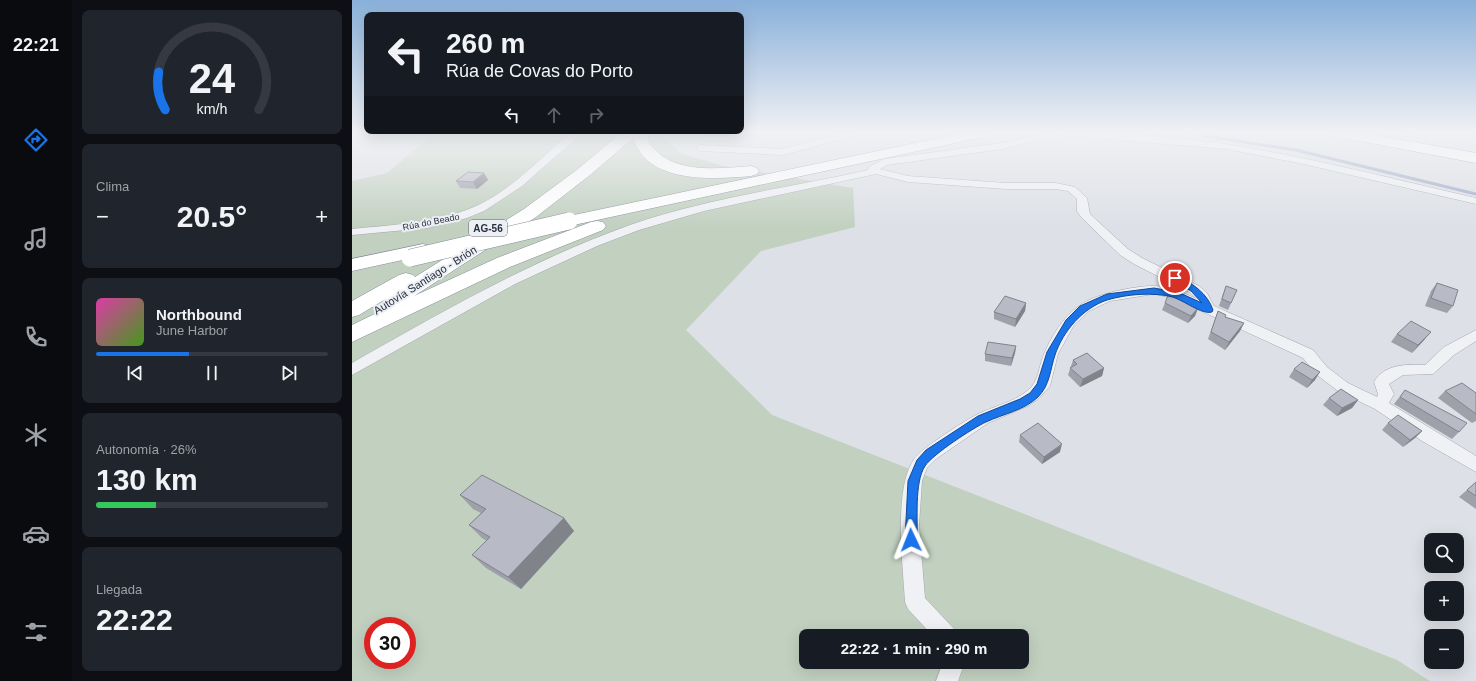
<!DOCTYPE html>
<html lang="es">
<meta charset="utf-8">
<style>
:root{--surface:#171b24;--page:#20242c;--text:#f1f3f6;--muted:#9ea1a6;--line:#363941;--accent:#1a73e8}
body{margin:0;font-family:Helvetica,sans-serif;background:var(--page);color:var(--text);height:100vh;display:flex;flex-direction:column;font-size:15px;white-space:nowrap}
*{box-sizing:border-box;margin:0}
p{font-size:13px;color:var(--muted)}
.icon{flex:none;width:22px;height:22px;fill:none;stroke:currentColor;stroke-width:2;stroke-linecap:round;stroke-linejoin:round}
.map{position:relative;flex:1;overflow:hidden}
.sheet{display:flex;flex-direction:column;gap:10px;padding:10px;background:#0d0f14;width:280px}
.sheet>*{flex:none}
.banner{position:absolute;left:12px;top:12px;width:380px;height:122px;border-radius:8px;box-shadow:0 4px 16px #0002;background:#171b24;color:var(--text);overflow:hidden}
.controls{position:absolute;left:1072px;top:533px;display:grid;gap:8px}
.controls a{display:grid;place-items:center;width:40px;height:40px;border-radius:8px;background:var(--surface);box-shadow:0 4px 16px #0002;font-size:20px}
.speed{position:absolute;left:12px;top:617px;display:flex;gap:8px;font-size:20px;font-weight:700;text-align:center}
.speed>*{display:grid;place-content:center;width:52px;height:52px;border-radius:50%;background:var(--surface);box-shadow:0 4px 16px #0002;line-height:1}
.speed .limit{border:6px solid #d22;background:#fff;color:#111}
.pin{position:absolute;display:grid;place-items:center;width:34px;height:34px;color:#fff;margin:-17px;border:2px solid #fff;border-radius:50%;box-shadow:0 1px 4px #0007}
.me{position:absolute;width:44px;margin:-22px;rotate:358deg;stroke-linejoin:round;filter:drop-shadow(0 0 3px #0008)}
.turn{display:flex;align-items:center;gap:14px;height:84px;padding:0 16px;font-size:18px}
.turn .icon{width:52px;height:52px;stroke-width:2.5}
.turn b{display:block;font-size:28px;line-height:34px}
.lanes{display:flex;align-items:center;height:38px;padding:0 16px;background:#0003;justify-content:center;gap:20px;direction:ltr}
.lanes .off{opacity:.35}
.big{font-size:30px;font-weight:800;line-height:1.1}
.sheet .widget{flex:1;display:flex;flex-direction:column;justify-content:center;gap:6px;min-width:0;padding:0 14px;border-radius:8px;background:var(--page)}
.sheet .dial{align-items:center;gap:0}
.dial svg{height:104px;overflow:visible;fill:none;stroke:var(--line);stroke-width:7;stroke-linecap:round;text-anchor:middle}
.dial text{fill:var(--text);stroke:none}
.song{display:flex;align-items:center;gap:12px}
.cover{width:48px;height:48px;border-radius:6px;background:linear-gradient(135deg,hsl(320 70% 55%),hsl(100 70% 35%))}
.played{height:4px;border-radius:2px;background:linear-gradient(90deg,var(--accent) 40%,var(--line) 40%)}
.keys{display:flex;justify-content:space-around;direction:ltr}
.heat{display:flex;justify-content:space-between;align-items:center;font-size:22px;direction:ltr}
.charge{height:6px;border-radius:3px;background:linear-gradient(90deg,#34c759 26%,var(--line) 0)}
.trip{position:absolute;left:447px;top:629px;width:230px;height:40px;border-radius:8px;background:var(--surface);box-shadow:0 4px 16px #0002;font-weight:800;line-height:40px;text-align:center}
main{display:flex;flex:1;min-height:0}
.dock{display:flex;flex-direction:column;width:72px;justify-content:space-around;align-items:center;background:#090b0e;color:var(--muted)}
.dock .icon{width:28px;height:28px}
.dock .active{color:var(--accent)}
.dock b{font-size:18px;color:var(--text)}
.map>svg:first-child{display:block}
.green{fill:#c1d0bf;fill-rule:evenodd}
.lines{fill:none;stroke-linecap:round;stroke-linejoin:round}
.stream{stroke:#9aaac5;stroke-width:3}
.minor-casing{stroke:#a3a7b0;stroke-width:1}
.trunk-casing{stroke:#858c9c;stroke-width:1}
.motorway-casing{stroke:#858c9c;stroke-width:1}
.minor{fill:#f0f1f5;fill-rule:evenodd}
.trunk{fill:#fff;fill-rule:evenodd}
.motorway{fill:#fff;fill-rule:evenodd}
.motorway-bridge-casing{stroke:#858c9c;stroke-width:18;stroke-linecap:butt}
.motorway-bridge{stroke:#fff;stroke-width:17}
.wall{fill:#9ea1aa}
.shaded-wall{fill:#81838b}
.building{fill:#b8bbc6;stroke:#81838b}
.route{fill:#1a73e8;stroke:#114b97}
.labels{text-anchor:middle;stroke-width:4;stroke-linejoin:round;paint-order:stroke}
.far-street-label{font-size:9px;fill:#272d3c;stroke:#eceff4}
.shield{fill:#eceff4;stroke:#626773;stroke-width:1}
.shield-label{font-size:10px;font-weight:bold;fill:#272d3c}
.street-label{font-size:11px;fill:#272d3c;stroke:#eceff4}
</style>
<main>
<nav class="dock">
<b>22:21</b>
<svg class="icon active" aria-label="directions" viewBox="0 0 24 24"><path d="M12 3l9 9-9 9-9-9zM9 14v-3h6M13 9l2 2-2 2"/></svg>
<svg class="icon" aria-label="music" viewBox="0 0 24 24"><path d="M9 18V5l10-2v13"/><circle cx="6" cy="18" r="3"/><circle cx="16" cy="16" r="3"/></svg>
<svg class="icon" aria-label="phone" viewBox="0 0 24 24"><path d="M5 4h4l2 5-3 2q2 4 5 5l2-3 5 2v4C11 20 4 13 5 4z"/></svg>
<svg class="icon" aria-label="climate" viewBox="0 0 24 24"><path d="M12 3v18M4 7l16 10M4 17L20 7"/></svg>
<svg class="icon" aria-label="car" viewBox="0 0 24 24"><path d="M5 17H2v-5l4-1 3-4h7l3 4 3 1v5h-3M9 17h6M6 11h13"/><circle cx="7" cy="17" r="2"/><circle cx="17" cy="17" r="2"/></svg>
<svg class="icon" aria-label="filters" viewBox="0 0 24 24"><path d="M4 7h16M4 17h16"/><circle cx="9" cy="7" r="2"/><circle cx="15" cy="17" r="2"/></svg>
</nav>
<section class="sheet">
<div class="widget dial"><svg viewBox="0 0 100 80">
<path d="M14 69A42 42 0 1 1 86 69"/>
<path d="M14 69A42 42 0 0 1 9 40" stroke="#1a73e8"/>
<text x="50" y="56" font-size="32" font-weight="700">24</text>
<text x="50" y="72" font-size="11">km/h</text>
</svg></div>
<div class="widget"><p>Clima</p>
<div class="heat"><a>−</a><b class="big">20.5°</b><a>+</a></div>
</div>
<div class="widget">
<div class="song"><i class="cover"></i><div><b>Northbound</b><p>June Harbor</p></div></div>
<div class="played"></div>
<div class="keys"><svg class="icon" aria-label="previous" viewBox="0 0 24 24"><path d="M18 5L8 12l10 7zM5 5v14"/></svg><svg class="icon" aria-label="pause" viewBox="0 0 24 24"><path d="M8 5v14M16 5v14"/></svg><svg class="icon" aria-label="next" viewBox="0 0 24 24"><path d="M6 5l10 7-10 7zM19 5v14"/></svg></div>
</div>
<div class="widget"><p>Autonomía · 26%</p><b class="big">130 km</b><div class="charge"></div></div>
<div class="widget"><p>Llegada</p><b class="big">22:22</b></div>
</section>
<div class="map">
<svg width="1124" height="681" viewBox="0 0 1124 681">
<rect width="100%" height="100%" fill="#dde0e6"/>
<!-- green -->
<path class="green" d="M86,133H308L328,153L367,165L501,188L503,227L409,251L334,330L420,415L1045,660L1078,681H0V181L35,173L79,136ZM21,626H55V660H21ZM454,636H670V662H454Z"/>
<g class="lines">
<!-- stream -->
<g class="stream">
<polyline points="835,133 838,133"/>
<polyline points="853,136 944,150 1124,194"/>
</g>
<defs>
<g id="minor">
<path d="M219,133H230L170,186L132,211L115,218L75,228L0,235V229C48,224 99,223 141,197C170,179 193,154 219,133Z"/>
<polygon points="491,133 506,133 504,135 431,155 349,151 344,148 349,145 431,149"/>
<path d="M692,133H707L705,135L650,149L535,165L528,169L556,176L654,183H704L723,187L735,198L738,214L776,249L790,258L847,286L855,293L862,306L961,350L975,367L996,383L1025,397L1026,394L1022,382C1032,364 1055,364 1073,365L1092,347L1124,330V341L1102,355L1081,374L1051,375L1037,384L1042,394L1037,403L1124,456V472L1070,441L1023,409L986,391L965,375L951,358L821,298L802,294L758,301L737,311L722,325L706,354L698,386L686,399L676,406L636,423L584,459L575,468L570,481L567,525L573,598L602,629L605,636H581L556,609L553,602C551,565 541,490 562,459C570,448 612,421 626,414C642,406 660,403 675,391C687,382 686,368 692,354C699,337 711,317 727,306C742,294 782,286 802,286C816,286 832,293 845,299L837,292L782,264L768,255L730,218L725,211V199L716,191L704,189H654L556,182L524,174L352,211L287,230L245,246L163,284L0,375V363C90,312 180,260 278,225C355,198 437,188 516,170L517,167L532,159L650,143Z"/>
<path d="M711,133C738,131 766,134 793,135C906,143 1014,173 1124,198V204L947,163L874,149L716,136Z"/>
<polygon points="591,662 613,662 606,681 584,681"/>
</g>
<polygon id="trunk" points="980,133 1010,133 1124,153 1124,163 987,137 982,136"/>
<g id="motorway">
<path d="M269,133H298L295,139C315,175 364,169 399,166L405,168L407,171L405,174L399,176C366,179 309,183 288,152C285,147 282,143 281,138L238,175L184,217L62,296L145,258L239,222L245,221L251,222L254,226L251,230L158,267L0,342V325L41,305L35,304L32,300L7,315L0,317V301L47,275L54,273L61,275L63,277L172,209L226,169Z"/>
<polygon points="611,133 638,133 636,136 631,137 217,226 211,225 208,221 211,217 217,216"/>
<polygon points="71,244 78,246 80,250 78,254 0,271 0,259"/>
</g>
</defs>
<!-- minor casing -->
<use href="#minor" class="minor-casing"/>
<!-- trunk casing -->
<use href="#trunk" class="trunk-casing"/>
<!-- motorway casing -->
<use href="#motorway" class="motorway-casing"/>
<!-- minor -->
<use href="#minor" class="minor"/>
<!-- trunk -->
<use href="#trunk" class="trunk"/>
<!-- motorway -->
<use href="#motorway" class="motorway"/>
<defs>
<polyline id="motorway-bridge" points="58,258 217,221"/>
</defs>
<!-- motorway-bridge casing -->
<use href="#motorway-bridge" class="motorway-bridge-casing"/>
<!-- motorway-bridge -->
<use href="#motorway-bridge" class="motorway-bridge"/>
</g>
<!-- wall -->
<g class="wall">
<polygon points="351,133 375,133 373,137 352,136"/>
<polygon points="1050,133 1067,133 1066,135"/>
<polygon points="132,173 136,180 125,189 108,188 104,181"/>
<polygon points="1085,283 1101,306 1095,313 1073,306 1079,291"/>
<polygon points="874,286 885,290 876,310 867,306 871,294"/>
<polygon points="674,303 673,311 663,327 642,319 642,312"/>
<polygon points="813,303 846,308 843,316 836,323 810,310"/>
<polygon points="866,311 873,317 892,323 888,331 873,350 856,339 863,319"/>
<polygon points="1045,334 1073,339 1060,353 1039,342"/>
<polygon points="664,346 663,353 659,366 633,361 633,354"/>
<polygon points="721,360 752,368 750,376 728,387 716,375"/>
<polygon points="942,369 963,380 955,388 937,377"/>
<polygon points="1053,390 1107,432 1100,439 1042,404"/>
<polygon points="1093,391 1124,393 1124,421 1120,423 1086,398"/>
<polygon points="977,398 1006,400 1000,408 985,416 971,405"/>
<polygon points="1036,423 1070,431 1063,438 1051,447 1030,430"/>
<polygon points="668,435 708,452 690,464 667,442"/>
<polygon points="1124,482 1124,509 1107,497"/>
<polygon points="108,495 212,518 222,531 169,589 134,568 120,555 135,541 130,538 117,525 129,513 121,509"/>
</g>
<!-- shaded-wall -->
<g class="shaded-wall">
<polygon points="372,133 375,133 373,137"/>
<polygon points="132,173 136,180 125,189 121,182"/>
<polygon points="674,303 673,311 663,327 664,319"/>
<polygon points="846,308 843,316 836,323 839,316"/>
<polygon points="892,323 888,331 873,350 877,342"/>
<polygon points="1079,332 1073,339 1060,353 1066,345"/>
<polygon points="664,346 663,353 659,366 660,358"/>
<polygon points="752,368 750,376 728,387 731,379"/>
<polygon points="968,372 963,380 955,388 960,380"/>
<polygon points="1006,400 1000,408 985,416 990,408"/>
<polygon points="1070,431 1063,438 1051,447 1058,440"/>
<polygon points="710,444 708,452 690,464 692,457"/>
<polygon points="212,518 222,531 169,589 156,577"/>
</g>
<!-- building -->
<g class="building">
<polygon points="116,172 132,173 121,182 104,181"/>
<polygon points="1085,283 1106,290 1101,306 1079,298"/>
<polygon points="874,286 885,290 879,303 870,299"/>
<polygon points="816,295 846,308 839,316 813,303"/>
<polygon points="653,296 674,303 664,319 642,312"/>
<polygon points="866,311 874,315 873,317 892,323 877,342 859,332"/>
<polygon points="1059,321 1079,332 1066,345 1045,334"/>
<polygon points="636,342 664,346 660,358 633,354"/>
<polygon points="735,353 752,368 731,379 718,368 725,364 721,360"/>
<polygon points="950,362 968,372 960,380 942,369"/>
<polygon points="1110,383 1124,393 1124,414 1093,391"/>
<polygon points="989,389 1006,400 990,408 977,398"/>
<polygon points="1053,390 1115,423 1107,432 1048,397"/>
<polygon points="1046,415 1070,431 1058,440 1036,423"/>
<polygon points="686,423 710,444 692,457 668,435"/>
<polygon points="130,475 212,518 156,577 120,555 138,537 117,525 134,509 108,495"/>
<polygon points="1124,482 1124,496 1115,490"/>
</g>
<!-- sky -->
<linearGradient id="sky" x2="0" y2="1"><stop stop-color="#89b0da"/><stop offset="0.58" stop-color="#f0f1f4"/><stop offset="1" stop-color="#f0f1f4" stop-opacity="0"/></linearGradient>
<rect width="1124" height="228" fill="url(#sky)"/>
<!-- route -->
<path class="route" d="M823,276C839,281 856,294 861,310L860,312C850,315 831,300 821,297C801,292 775,294 755,300C731,308 711,331 703,355C698,370 698,385 686,397C673,410 651,414 634,422C621,428 581,454 573,466C562,483 566,520 565,540L564,544L559,546L555,544L553,540L556,481L565,460L574,450L626,416L668,399L678,393L685,384L695,352L714,320L728,306L755,294L802,288L828,293L850,303L839,291L820,280L819,278Z"/>
<g class="labels">
<!-- far-street labels -->
<g class="far-street-label">
<text transform="translate(79 222) rotate(-11)" y="3">Rúa do Beado</text>
</g>
<!-- shield labels -->
<rect class="shield" x="117" y="220" width="38" height="16" rx="3"/>
<g class="shield-label">
<text x="136" y="232">AG-56</text>
</g>
<!-- street labels -->
<g class="street-label">
<text transform="translate(73 280) rotate(-32)" y="4">Autovía Santiago - Brión</text>
</g>
</g>
</svg>
<div class="controls">
<a><svg class="icon" aria-label="search" viewBox="0 0 24 24"><circle cx="10" cy="10" r="6"/><path d="M15 15l6 6"/></svg></a>
<a>+</a>
<a>−</a>
</div>
<div class="speed"><div class="limit">30</div></div>
<div class="pin" style="left:823px;top:278px;background:#d93025"><svg class="icon" aria-label="arrive" viewBox="0 0 24 24"><path d="M6 21V4h12l-3 4 3 4H6"/></svg></div>
<svg class="me" style="left:559px;top:540px" viewBox="-20 -20 40 40"><path d="M0-17L14 15 0 8-14 15z" fill="#1a73e8" stroke="#fff" stroke-width="4"/></svg>
<div class="trip">22:22 · 1 min · 290 m</div>
<div class="banner">
<div class="turn"><svg class="icon" aria-label="left" viewBox="0 0 24 24"><path d="M17 20v-9H6M10 6l-5 5 5 5"/></svg><div><b>260 m</b>Rúa de Covas do Porto</div></div>
<div class="lanes"><svg class="icon" aria-label="left" viewBox="0 0 24 24"><path d="M17 20v-9H6M10 6l-5 5 5 5"/></svg><svg class="icon off" aria-label="ahead" viewBox="0 0 24 24"><path d="M12 20V5M6 11l6-6 6 6"/></svg><svg class="icon off" aria-label="right" viewBox="0 0 24 24"><path d="M7 20v-9h11M14 6l5 5-5 5"/></svg></div>
</div>
</div>
</main>
